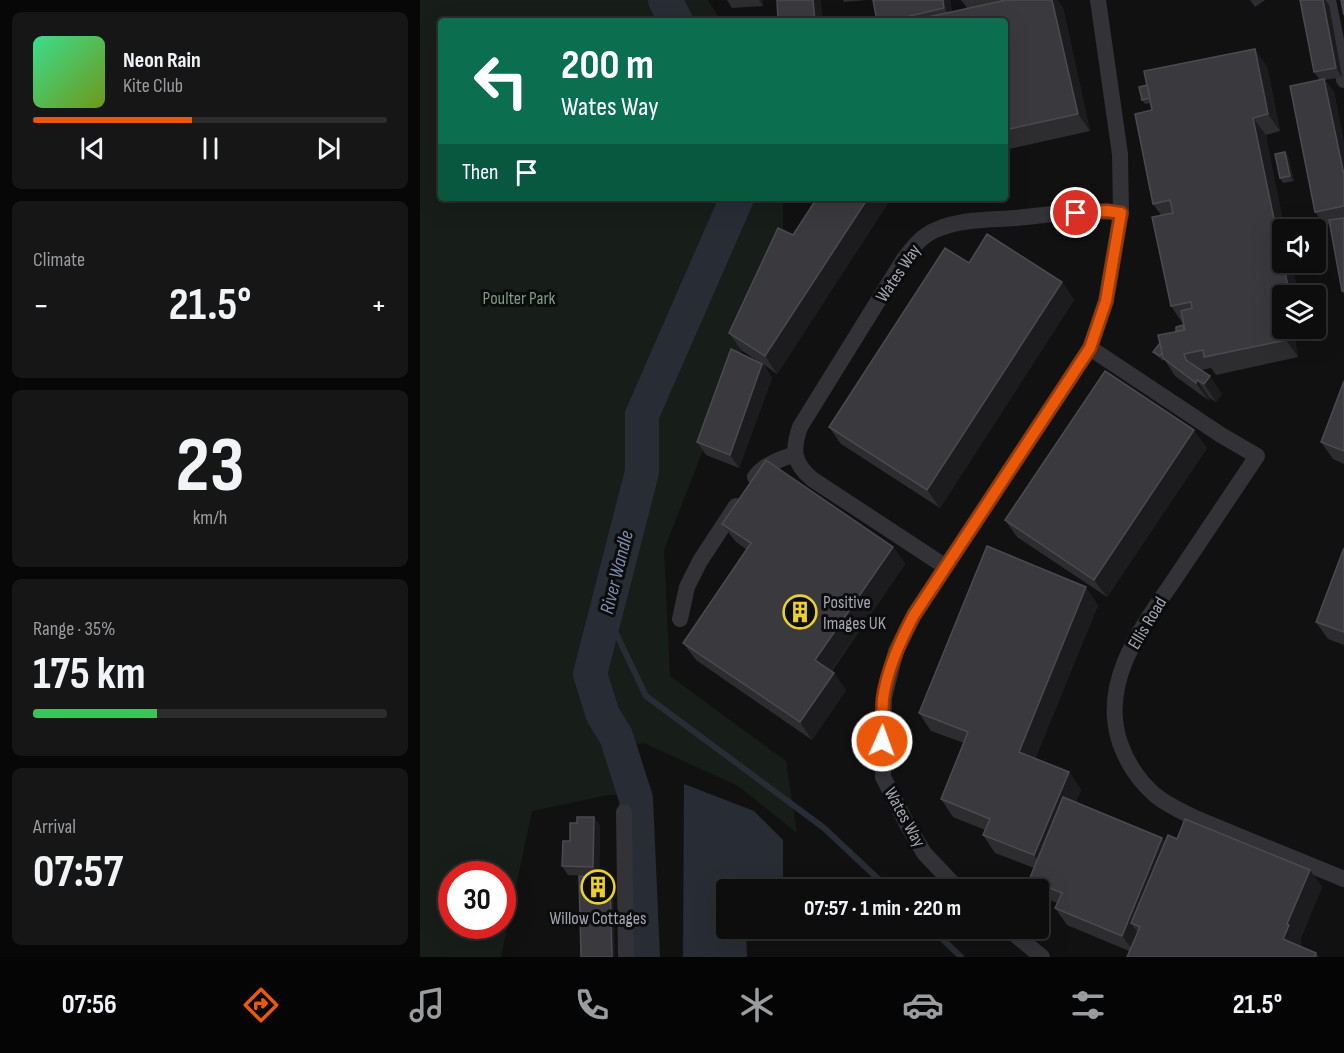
<!DOCTYPE html>
<meta charset="utf-8">
<style>
:root{--surface:#0d0d0e;--page:#161617;--text:#f1f3f6;--muted:#9a9c9e;--line:#2d2d2e;--accent:#ea580c}
body{margin:0;font-family:"Sofia Sans Condensed",sans-serif;background:var(--page);color:var(--text);height:100vh;display:flex;flex-direction:column;font-size:22px;white-space:nowrap}
*{box-sizing:border-box;margin:0}
p{font-size:20px;color:var(--muted)}
.icon{flex:none;width:33px;height:33px;fill:none;stroke:currentColor;stroke-width:2;stroke-linecap:round;stroke-linejoin:round}
.map{position:relative;flex:1;overflow:hidden}
.details{display:flex;flex-direction:column;gap:12px;padding:12px;background:#070708;width:420px}
.details>*{flex:none}
.guide{position:absolute;left:18px;top:18px;width:570px;height:183px;border-radius:6px;box-shadow:0 6px 24px #0002,0 0 0 2px var(--line);background:#0b6e4f;color:#fff;overflow:hidden}
.controls{position:absolute;left:852px;top:219px;display:grid;gap:12px}
.controls a{display:grid;place-items:center;width:54px;height:54px;border-radius:6px;background:var(--surface);box-shadow:0 6px 24px #0002,0 0 0 2px var(--line);font-size:30px}
.speed{position:absolute;left:18px;top:861px;display:flex;gap:12px;font-size:30px;font-weight:700;text-align:center}
.speed>*{display:grid;place-content:center;width:78px;height:78px;border-radius:50%;background:var(--surface);box-shadow:0 6px 24px #0002,0 0 0 2px var(--line);line-height:1}
.speed .limit{border:9px solid #d22;background:#fff;color:#111}
.pin{position:absolute;display:grid;place-items:center;width:51px;height:51px;color:#fff;margin:-26px;border:3px solid #fff;border-radius:50%;box-shadow:0 2px 6px #0007}
.me{position:absolute;width:66px;margin:-33px;rotate:2deg;stroke-linejoin:round;filter:drop-shadow(0 0 4px #0008)}
.turn{display:flex;align-items:center;gap:21px;height:126px;padding:0 24px;font-size:27px}
.turn .icon{width:78px;height:78px;stroke-width:2.5}
.turn b{display:block;font-size:42px;line-height:51px}
.then{display:flex;align-items:center;height:57px;padding:0 24px;background:#0003;gap:12px;font-size:22px}
.big{font-size:45px;font-weight:700;line-height:1.1}
.details .card{flex:1;display:flex;flex-direction:column;justify-content:center;gap:9px;min-width:0;padding:0 21px;border-radius:9px;background:var(--page)}
.details .dial{align-items:center;gap:0}
.dial b{font-size:78px;line-height:1}
.song{display:flex;align-items:center;gap:18px}
.cover{width:72px;height:72px;border-radius:9px;background:linear-gradient(135deg,hsl(150 70% 55%),hsl(80 70% 35%))}
.played{height:6px;border-radius:3px;background:linear-gradient(90deg,var(--accent) 45%,var(--line) 45%)}
.keys{display:flex;justify-content:space-around;direction:ltr}
.heat{display:flex;justify-content:space-between;align-items:center;font-size:33px;direction:ltr}
.charge{height:9px;border-radius:4px;background:linear-gradient(90deg,#34c759 35%,var(--line) 0)}
.trip{position:absolute;left:296px;top:879px;width:333px;height:60px;border-radius:6px;background:var(--surface);box-shadow:0 6px 24px #0002,0 0 0 2px var(--line);font-weight:700;line-height:60px;text-align:center}
.tabs{display:flex;height:96px;justify-content:space-around;align-items:center;background:#050506;color:var(--muted)}
.tabs .icon{width:42px;height:42px}
.tabs .current{color:var(--accent)}
.tabs b{font-size:27px;color:var(--text)}
main{display:flex;flex:1;min-height:0}
.map>svg:first-child{display:block}
.green{fill:#171d19;fill-rule:evenodd}
.water{fill:#282d35}
.lines{fill:none;stroke-linecap:round;stroke-linejoin:round}
.stream{stroke:#282d35;stroke-width:6}
.river{stroke:#282d35;stroke-width:34}
.minor{stroke:#323237;stroke-width:16}
.wall{fill:#2d2d30}
.shaded-wall{fill:#1c1c1e}
.building{fill:#3a3a3e;stroke:#4a4b50;stroke-width:1.5}
.route-casing{stroke:#983908;stroke-width:15}
.route{stroke:#ea580c;stroke-width:10}
.labels{text-anchor:middle;stroke-width:6;stroke-linejoin:round;paint-order:stroke}
.street-label{font-size:18px;fill:#a3a5b2;stroke:#0c0c0d}
.park-label{font-size:18px;fill:#7a9d83;stroke:#0c0c0d}
.poi-label{font-size:18px;fill:#a3a5b2;stroke:#0c0c0d;text-anchor:start}
.water-label{font-size:20px;font-style:italic;fill:#7a8cad;stroke:#0c0c0d}
</style>
<main>
<section class="details">
<div class="card">
<div class="song"><i class="cover"></i><div><b>Neon Rain</b><p>Kite Club</p></div></div>
<div class="played"></div>
<div class="keys"><svg class="icon" aria-label="previous" viewBox="0 0 24 24"><path d="M18 5L8 12l10 7zM5 5v14"/></svg><svg class="icon" aria-label="pause" viewBox="0 0 24 24"><path d="M8 5v14M16 5v14"/></svg><svg class="icon" aria-label="next" viewBox="0 0 24 24"><path d="M6 5l10 7-10 7zM19 5v14"/></svg></div>
</div>
<div class="card"><p>Climate</p>
<div class="heat"><a>−</a><b class="big">21.5°</b><a>+</a></div>
</div>
<div class="card dial"><b>23</b><p>km/h</p></div>
<div class="card"><p>Range · 35%</p><b class="big">175 km</b><div class="charge"></div></div>
<div class="card"><p>Arrival</p><b class="big">07:57</b></div>
</section>
<div class="map">
<svg width="924" height="957" viewBox="0 0 924 957">
<rect width="100%" height="100%" fill="#111112"/>
<!-- green -->
<path class="green" d="M0,0H288L301,21H21V198H363V245L244,550L250,676L366,761L377,833L318,786L224,743L210,745L233,793L188,795L112,811L81,957H0ZM32,874H82V926H32Z"/>
<!-- water -->
<polygon class="water" points="264,784 334,811 363,840 363,889 306,890 306,928 326,929 327,957 263,957"/>
<g class="lines">
<!-- stream -->
<g class="stream">
<polyline points="185,610 226,696 404,828 470,890"/>
<polyline points="511,928 541,957"/>
</g>
<!-- river -->
<g class="river">
<polyline points="245,0 256,21"/>
<polyline points="223,957 216,799 196,736 183,715 170,674 222,472 222,415 317,198"/>
</g>
<!-- minor -->
<g class="minor">
<polyline points="908,0 924,80"/>
<path d="M670,348L801,435L837,456C810,496 783,537 756,577C723,626 679,681 700,743C707,763 719,781 735,795C747,805 761,811 775,818L924,879"/>
<path d="M335,477C344,464 361,459 375,454"/>
<path d="M526,567L392,479C373,463 372,450 380,427L484,259C494,246 502,235 518,229C541,219 570,220 595,218C630,215 666,208 701,213"/>
<polyline points="260,619 267,587 280,561 316,506"/>
<polyline points="204,812 206,957"/>
<polyline points="539,890 504,853 488,826 463,777 464,698 476,651 494,615 670,348 686,301 701,213 700,154 678,0"/>
<polyline points="587,928 622,957"/>
</g>
</g>
<!-- wall -->
<g class="wall">
<polygon points="307,0 343,0 343,6 312,8"/>
<polygon points="423,0 447,0 424,2"/>
<polygon points="453,0 530,0 532,12 547,8 541,0 637,0 643,8 670,131 585,150 585,21 457,21"/>
<polygon points="830,0 845,0 835,7"/>
<polygon points="909,5 922,77 905,80 914,92 924,143 924,294 922,291 910,224 905,225 895,212 900,80 894,72"/>
<polygon points="847,66 860,131 846,135 862,262 872,262 878,296 862,296 862,328 876,328 873,329 878,357 796,375 791,368 781,370 802,394 796,402 790,398 788,400 755,376 744,359 743,361 737,356 733,352 763,325 763,324 751,306 741,215 733,204 732,110 731,103 725,104 722,100"/>
<polygon points="865,152 868,156 874,181 863,183 860,178"/>
<polygon points="397,198 464,198 468,203 357,374 343,364 352,378 319,468 286,455 277,442 342,364 321,350 309,333"/>
<polygon points="549,263 642,282 654,300 520,508 421,444 409,427"/>
<polygon points="924,381 924,464 913,459 901,442"/>
<polygon points="787,448 687,597 597,537 585,520"/>
<polygon points="302,524 473,547 485,564 412,671 426,690 392,740 276,660 263,643 327,550 315,541"/>
<polygon points="924,548 924,645 908,639 896,622"/>
<polygon points="678,605 615,759 649,772 661,790 656,802 745,842 757,839 890,870 902,887 880,940 881,942 880,946 896,953 899,957 707,957 709,951 647,925 635,908 637,903 621,897 618,892 618,890 616,890 609,880 614,868 575,853 563,835 565,830 533,817 521,799 544,743 511,731 499,713"/>
<polygon points="174,817 180,826 179,876 148,875 142,866 150,841 157,823"/>
</g>
<!-- shaded-wall -->
<g class="shaded-wall">
<polygon points="339,0 343,0 343,6"/>
<polygon points="393,0 401,0 403,21 395,21"/>
<polygon points="523,0 530,0 534,21 524,8"/>
<polygon points="632,0 637,0 643,8 670,131 658,114"/>
<polygon points="903,0 905,0 909,5 922,77 916,68"/>
<polygon points="835,49 847,66 860,131 848,114"/>
<polygon points="904,79 914,92 924,143 924,175"/>
<polygon points="833,118 846,135 865,230 862,230 862,260"/>
<polygon points="865,152 868,156 874,181 870,176"/>
<polygon points="448,198 464,198 468,203 357,374 345,356"/>
<polygon points="863,262 872,262 878,296 870,296"/>
<polygon points="642,282 654,300 520,508 507,490"/>
<polygon points="864,328 873,329 878,357 866,340"/>
<polygon points="342,364 352,378 319,468 310,455"/>
<polygon points="790,376 802,394 796,402 784,384"/>
<polygon points="777,380 790,398 788,400 776,383"/>
<polygon points="774,430 787,448 687,597 674,580"/>
<polygon points="473,547 485,564 407,677 395,660"/>
<polygon points="666,587 678,605 611,770 599,752"/>
<polygon points="414,673 426,690 392,740 380,722"/>
<polygon points="649,772 661,790 627,873 614,855"/>
<polygon points="174,817 180,826 179,876 173,867"/>
<polygon points="742,838 755,855 711,923 721,937 715,953 702,936"/>
<polygon points="890,870 902,887 880,940 881,942 876,956 863,939 867,924"/>
<polygon points="190,878 193,882 195,957 192,957"/>
</g>
<!-- building -->
<g class="building">
<polygon points="357,0 393,0 395,21 358,21"/>
<polygon points="453,0 523,0 524,8 469,21 457,21"/>
<polygon points="586,0 632,0 658,114 585,130 585,21 490,21"/>
<polygon points="880,0 903,0 916,68 894,72"/>
<polygon points="921,0 924,0 924,15"/>
<polygon points="835,49 848,114 833,118 870,296 862,296 862,311 860,312 862,322 862,328 864,328 866,340 784,357 783,350 764,354 766,360 790,376 784,384 777,380 776,383 743,358 738,335 765,330 761,311 772,308 771,302 751,306 732,217 753,213 750,200 733,204 715,114 732,110 724,71"/>
<polygon points="904,79 924,175 924,206 895,212 870,86"/>
<polygon points="727,85 730,98 722,100 719,87"/>
<polygon points="865,152 870,176 860,178 855,154"/>
<polygon points="397,198 448,198 345,356 309,333 358,228 373,235"/>
<polygon points="924,218 924,291 922,291 909,220"/>
<polygon points="567,234 642,282 507,490 409,427 525,248 549,263"/>
<polygon points="763,325 764,330 756,331 756,327"/>
<polygon points="740,343 742,353 740,356 733,352"/>
<polygon points="311,349 342,364 310,455 277,442"/>
<polygon points="685,371 774,430 674,580 585,520"/>
<polygon points="924,381 924,451 901,442"/>
<polygon points="346,460 473,547 395,660 414,673 380,722 263,643 331,543 302,524"/>
<polygon points="567,546 666,587 599,752 649,772 614,855 563,835 570,819 521,799 548,732 499,713"/>
<polygon points="924,548 924,632 896,622"/>
<polygon points="643,797 742,838 702,936 635,908 642,893 609,880"/>
<polygon points="157,817 174,817 173,867 142,866 143,841 150,841 150,823 157,823"/>
<polygon points="765,819 890,870 867,924 869,925 863,939 896,953 895,957 707,957 720,927 711,923 748,835 757,839"/>
<polygon points="159,876 190,878 192,957 161,957"/>
</g>
<g class="lines">
<defs>
<path id="route" d="M462,741C463,727 462,713 463,699C467,669 480,641 494,615L670,348L686,301L701,213L687,211L656,213"/>
</defs>
<!-- route casing -->
<use href="#route" class="route-casing"/>
<!-- route -->
<use href="#route" class="route"/>
</g>
<!-- icons -->
<defs>
<symbol id="building-ring" viewBox="-11 -11 22 22"><circle r="9.5" fill="#0c0c0d" stroke="#e9cf32" stroke-width="1.5"/><path d="M-4-6H4V6H1V3H-1V6H-4ZM-2.5-4.3h1.7v1.8h-1.7ZM.8-4.3h1.7v1.8H.8ZM-2.5-1h1.7V.8h-1.7ZM.8-1h1.7V.8H.8Z" fill="#e9cf32"/></symbol>
</defs>
<g fill-rule="evenodd">
<use href="#building-ring" x="361" y="593" width="38" height="38"/>
<use href="#building-ring" x="159" y="868" width="38" height="38"/>
</g>
<g class="labels">
<!-- street labels -->
<g class="street-label">
<text transform="translate(478 273) rotate(-56)" y="6">Wates Way</text>
<text transform="translate(727 623) rotate(-59)" y="6">Ellis Road</text>
<text transform="translate(485 817) rotate(61)" y="6">Wates Way</text>
</g>
<!-- park labels -->
<g class="park-label">
<text x="99" y="304">Poulter Park</text>
</g>
<!-- poi labels -->
<g class="poi-label">
<text x="403" y="608">Positive<tspan x="403" dy="21">Images UK</tspan></text>
<text x="178" y="924" text-anchor="middle">Willow Cottages</text>
</g>
<!-- water labels -->
<g class="water-label">
<text transform="translate(196 572) rotate(-76)" y="7">River Wandle</text>
</g>
</g>
</svg>
<div class="controls">
<a><svg class="icon" aria-label="sound" viewBox="0 0 24 24"><path d="M4 9h4l5-4v14l-5-4H4zM17 9q2 3 0 6"/></svg></a>
<a><svg class="icon" aria-label="layers" viewBox="0 0 24 24"><path d="M12 4l9 5-9 5-9-5zM3 14l9 5 9-5"/></svg></a>
</div>
<div class="speed"><div class="limit">30</div></div>
<div class="pin" style="left:656px;top:213px;background:#d93025"><svg class="icon" aria-label="arrive" viewBox="0 0 24 24"><path d="M6 21V4h12l-3 4 3 4H6"/></svg></div>
<svg class="me" style="left:462px;top:741px" viewBox="-20 -20 40 40"><circle r="17" fill="#ea580c" stroke="#fff" stroke-width="3"/><path d="M0-11L8 9 0 5-8 9z" fill="#fff"/></svg>
<div class="trip">07:57 · 1 min · 220 m</div>
<div class="guide">
<div class="turn"><svg class="icon" aria-label="left" viewBox="0 0 24 24"><path d="M17 20v-9H6M10 6l-5 5 5 5"/></svg><div><b>200 m</b>Wates Way</div></div>
<div class="then">Then<svg class="icon" aria-label="arrive" viewBox="0 0 24 24"><path d="M6 21V4h12l-3 4 3 4H6"/></svg></div>
</div>
</div>
</main>
<nav class="tabs">
<b>07:56</b>
<svg class="icon current" aria-label="directions" viewBox="0 0 24 24"><path d="M12 3l9 9-9 9-9-9zM9 14v-3h6M13 9l2 2-2 2"/></svg>
<svg class="icon" aria-label="music" viewBox="0 0 24 24"><path d="M9 18V5l10-2v13"/><circle cx="6" cy="18" r="3"/><circle cx="16" cy="16" r="3"/></svg>
<svg class="icon" aria-label="phone" viewBox="0 0 24 24"><path d="M5 4h4l2 5-3 2q2 4 5 5l2-3 5 2v4C11 20 4 13 5 4z"/></svg>
<svg class="icon" aria-label="climate" viewBox="0 0 24 24"><path d="M12 3v18M4 7l16 10M4 17L20 7"/></svg>
<svg class="icon" aria-label="car" viewBox="0 0 24 24"><path d="M5 17H2v-5l4-1 3-4h7l3 4 3 1v5h-3M9 17h6M6 11h13"/><circle cx="7" cy="17" r="2"/><circle cx="17" cy="17" r="2"/></svg>
<svg class="icon" aria-label="filters" viewBox="0 0 24 24"><path d="M4 7h16M4 17h16"/><circle cx="9" cy="7" r="2"/><circle cx="15" cy="17" r="2"/></svg>
<b>21.5°</b>
</nav>
